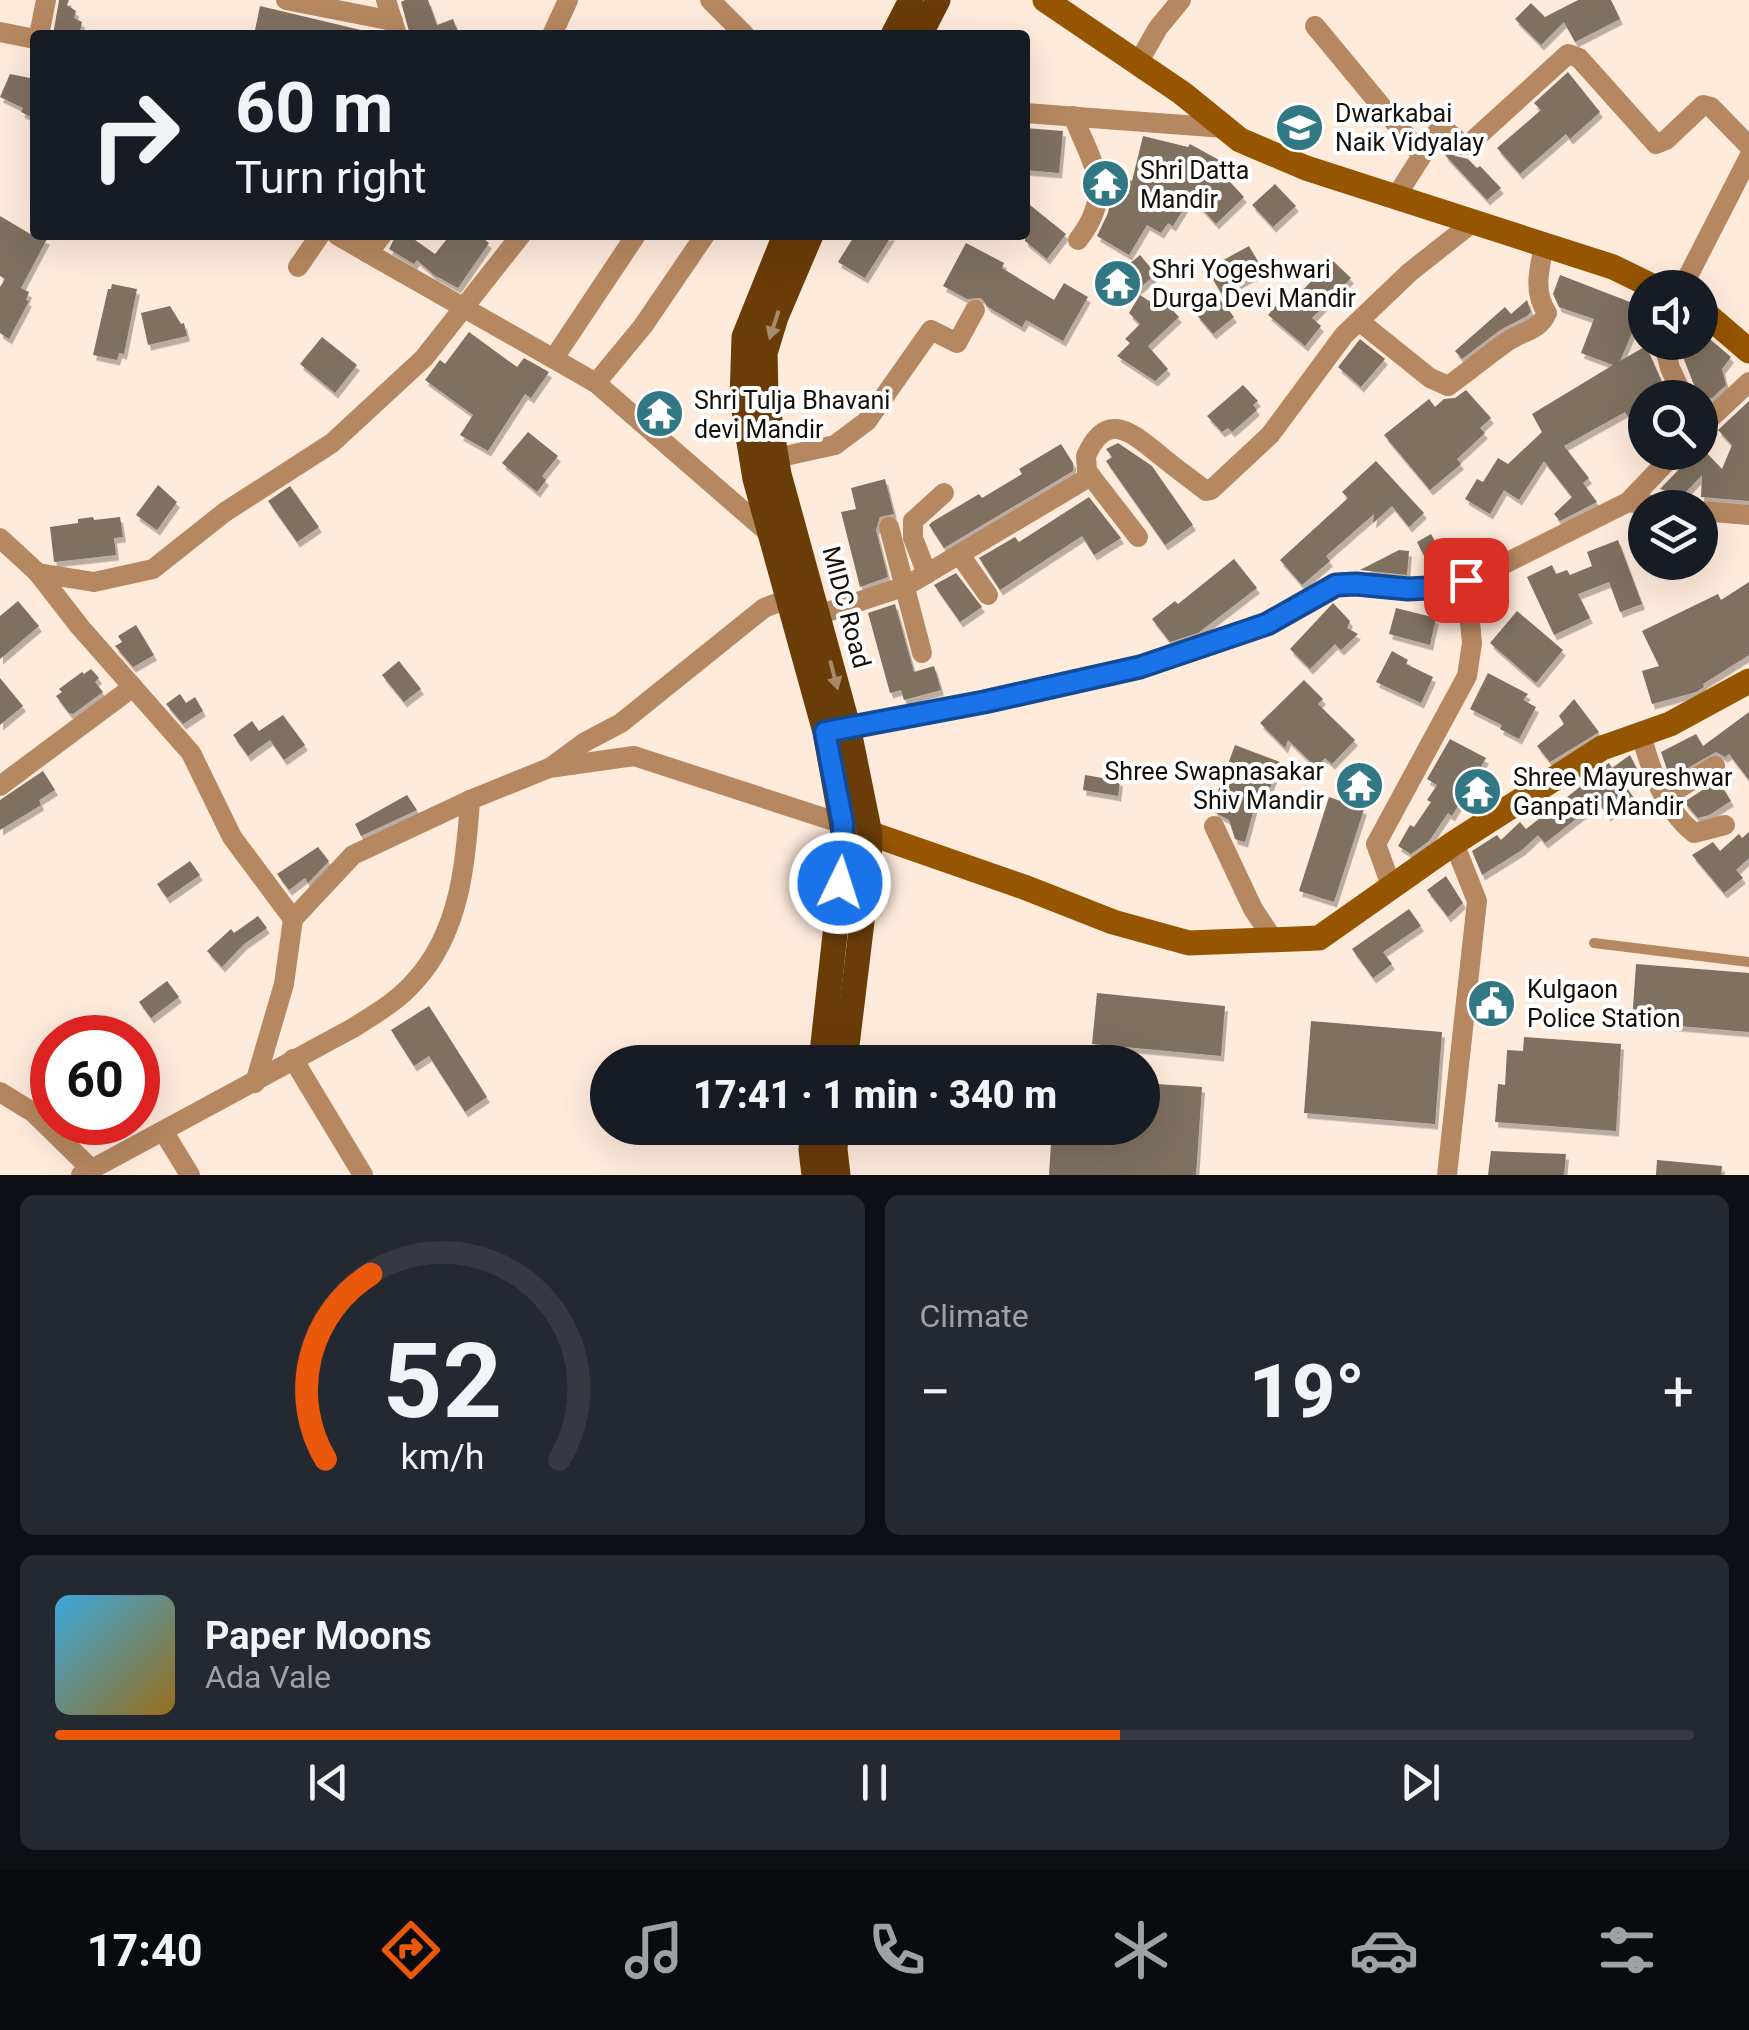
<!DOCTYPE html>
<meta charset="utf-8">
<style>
:root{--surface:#171b24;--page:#242831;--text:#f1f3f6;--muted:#9ea1a6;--line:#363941;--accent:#ea580c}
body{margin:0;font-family:Roboto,sans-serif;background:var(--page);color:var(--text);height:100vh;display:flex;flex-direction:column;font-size:38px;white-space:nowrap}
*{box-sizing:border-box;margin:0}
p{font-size:32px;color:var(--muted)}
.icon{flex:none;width:55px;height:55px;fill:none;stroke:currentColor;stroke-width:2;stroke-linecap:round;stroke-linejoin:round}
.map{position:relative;height:1175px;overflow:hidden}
.panel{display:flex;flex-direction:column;gap:20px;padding:20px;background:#0d0f14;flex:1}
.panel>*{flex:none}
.top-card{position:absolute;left:30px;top:30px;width:1000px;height:210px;border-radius:10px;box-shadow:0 10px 40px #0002;background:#171b24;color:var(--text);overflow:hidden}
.controls{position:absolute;left:1628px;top:270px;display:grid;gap:20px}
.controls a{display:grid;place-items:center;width:90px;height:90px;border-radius:50%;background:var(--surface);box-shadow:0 10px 40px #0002;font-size:50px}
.speed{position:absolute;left:30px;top:1015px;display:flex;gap:20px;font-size:50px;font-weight:700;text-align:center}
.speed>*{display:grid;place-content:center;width:130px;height:130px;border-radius:50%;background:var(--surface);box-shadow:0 10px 40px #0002;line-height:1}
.speed .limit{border:15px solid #d22;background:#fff;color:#111}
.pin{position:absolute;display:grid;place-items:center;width:85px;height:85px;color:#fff;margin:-42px;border-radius:20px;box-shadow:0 5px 15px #0006}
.me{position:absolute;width:110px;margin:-55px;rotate:4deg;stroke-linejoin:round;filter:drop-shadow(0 0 8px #0008)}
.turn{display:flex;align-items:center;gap:35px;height:210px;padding:0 40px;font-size:45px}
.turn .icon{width:130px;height:130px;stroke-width:2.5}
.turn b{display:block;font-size:70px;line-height:85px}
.big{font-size:75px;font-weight:800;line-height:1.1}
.panel .widget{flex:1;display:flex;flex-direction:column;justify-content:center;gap:15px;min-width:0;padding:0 35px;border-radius:15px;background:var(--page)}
.panel .dial{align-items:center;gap:0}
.dial svg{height:260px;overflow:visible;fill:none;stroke:var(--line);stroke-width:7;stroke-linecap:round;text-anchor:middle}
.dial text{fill:var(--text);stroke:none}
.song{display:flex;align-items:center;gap:30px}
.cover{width:120px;height:120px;border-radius:15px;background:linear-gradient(135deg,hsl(200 70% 55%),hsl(40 70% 35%))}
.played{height:10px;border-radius:5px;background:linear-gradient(90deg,var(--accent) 65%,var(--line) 65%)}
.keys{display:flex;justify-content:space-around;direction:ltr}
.heat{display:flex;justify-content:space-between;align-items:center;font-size:55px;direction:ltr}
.panel .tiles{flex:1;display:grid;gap:20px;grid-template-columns:1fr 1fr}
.widget:last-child{grid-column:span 2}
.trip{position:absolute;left:590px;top:1045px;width:570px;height:100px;border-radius:50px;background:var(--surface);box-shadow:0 10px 40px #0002;font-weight:800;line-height:100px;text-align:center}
.menu{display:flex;height:160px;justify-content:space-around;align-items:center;background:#090b0e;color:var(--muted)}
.menu .icon{width:70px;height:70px}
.menu .on{color:var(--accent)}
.menu b{font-size:45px;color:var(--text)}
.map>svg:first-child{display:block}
.building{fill:#7f6f61;filter:url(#shadow)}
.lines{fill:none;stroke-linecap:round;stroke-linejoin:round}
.lane{stroke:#b68861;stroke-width:10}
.street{stroke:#b68861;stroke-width:20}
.secondary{stroke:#965501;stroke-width:25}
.primary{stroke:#6a3c08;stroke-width:25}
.oneway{fill:#a68a6b}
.route-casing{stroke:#114b97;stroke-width:25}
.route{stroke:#1a73e8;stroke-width:18}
.labels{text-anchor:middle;stroke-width:8;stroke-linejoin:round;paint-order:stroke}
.poi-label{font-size:25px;fill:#16100b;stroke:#fff;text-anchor:start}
.street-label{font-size:25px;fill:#16100b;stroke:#fff}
</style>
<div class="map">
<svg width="1749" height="1175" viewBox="0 0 1749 1175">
<defs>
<filter id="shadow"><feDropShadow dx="3" dy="5.5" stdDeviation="0" flood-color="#0004"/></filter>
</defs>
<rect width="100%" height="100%" fill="#ffebdc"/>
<!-- building -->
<g class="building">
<polygon points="59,0 69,0 67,5 76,11 74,18 82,22 79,35 53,35"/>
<polygon points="405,0 428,0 437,25 453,19 459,35 410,35 401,2"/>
<polygon points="1578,0 1611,0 1620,19 1575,42 1564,22 1541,45 1515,19 1531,3 1545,17"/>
<polygon points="260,6 365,31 364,35 254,35"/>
<polygon points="1568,72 1600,112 1570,139 1566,134 1520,174 1497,148 1541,110 1534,103"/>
<polygon points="10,74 35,79 35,119 21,112 23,108 0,97"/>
<polygon points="1025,128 1063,131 1059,173 1025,170"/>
<polygon points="1143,136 1188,147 1190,144 1219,160 1218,169 1244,197 1216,224 1191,197 1173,226 1168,223 1161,233 1147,225 1129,255 1097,236 1108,213 1112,194 1123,176 1132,181"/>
<polygon points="1448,150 1455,156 1468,159 1477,168 1480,166 1501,188 1487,200 1444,154"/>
<polygon points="1275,184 1296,206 1273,227 1252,205"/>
<polygon points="1025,201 1066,234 1047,259 1025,241"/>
<polygon points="0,216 32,235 34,231 35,235 47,239 21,288 29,292 26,300 29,301 9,339 0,333 0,287 5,279 0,276"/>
<polygon points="396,235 408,235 435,254 450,235 479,235 489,243 458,288 434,275 417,260 414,264 389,249"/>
<polygon points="855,235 892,235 865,278 838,262"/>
<polygon points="966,243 1004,263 1002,268 1054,300 1064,283 1088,297 1063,341 1026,320 1022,327 988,307 981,298 967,299 943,286"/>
<polygon points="1249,246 1263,270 1221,293 1207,269"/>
<polygon points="1140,255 1156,274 1134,293 1117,274"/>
<polygon points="1332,260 1351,278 1312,318 1321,326 1305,346 1268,315 1285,295 1292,301"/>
<polygon points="1560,275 1643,307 1620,361 1646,346 1669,398 1645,398 1645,441 1625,412 1564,446 1589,478 1583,483 1597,502 1560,521 1554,514 1572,497 1544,461 1519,500 1504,490 1490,514 1465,499 1477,479 1483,482 1498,458 1508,464 1542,432 1532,414 1613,365 1581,353 1594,319 1559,307 1553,294"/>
<polygon points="112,284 137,289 124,354 119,353 117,360 93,355 108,289 111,289"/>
<polygon points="1140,295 1163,310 1167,304 1179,317 1148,346 1168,369 1155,381 1117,356 1130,343 1125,339 1140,324 1129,313"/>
<polygon points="1218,297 1234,317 1213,334 1196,314"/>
<polygon points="1527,300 1531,312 1527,316 1500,330 1462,359 1455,351 1505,307 1511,314"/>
<polygon points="170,306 181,324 184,323 187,336 148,345 141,313"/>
<polygon points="469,332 517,367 524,358 549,372 531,398 525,394 488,451 460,435 473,415 425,380 440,360 445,364"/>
<polygon points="1704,334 1731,357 1722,369 1726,385 1712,398 1700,400 1677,342 1700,342"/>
<polygon points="322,337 357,365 335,393 300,364"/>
<polygon points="1360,339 1385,359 1361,387 1338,367"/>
<polygon points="1243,385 1258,401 1253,405 1257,410 1232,432 1228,428 1222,432 1207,416"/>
<polygon points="1466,390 1491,418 1480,428 1485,433 1457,459 1461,464 1430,490 1384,435 1429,399 1435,407 1444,399 1455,398"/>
<polygon points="1749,401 1749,501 1701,497 1702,475 1682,496 1660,489 1686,462 1689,452 1702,452 1703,449 1722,469 1732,445 1718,430"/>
<polygon points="528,432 558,456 542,476 546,480 537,492 502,463"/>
<polygon points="1118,443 1152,466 1193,525 1165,545 1106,461 1112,457 1106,449"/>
<polygon points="1061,444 1073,463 1073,471 944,548 929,525 932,522 979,494 982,498 1022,474 1019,469"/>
<polygon points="1376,461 1424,513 1409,527 1392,506 1373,523 1374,514 1326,556 1330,561 1302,585 1280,560 1348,498 1342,492"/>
<polygon points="885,479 894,514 880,517 876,530 888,577 860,587 841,512 856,509 851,488"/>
<polygon points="158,485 177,502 157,530 136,515"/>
<polygon points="290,486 319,527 297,542 268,501"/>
<polygon points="1089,497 1121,538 1094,555 1082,536 1000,590 979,558 1015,537 1019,542"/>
<polygon points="93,517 94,520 120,517 123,537 114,538 116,555 54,562 50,527 78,523 78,519"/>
<polygon points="1431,534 1440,550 1452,544 1462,562 1433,574 1417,542"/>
<polygon points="1618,540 1642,604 1620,612 1609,582 1578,594 1590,618 1554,635 1527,577 1552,565 1556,574 1567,570 1570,575 1592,566 1587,552"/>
<polygon points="1399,550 1409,551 1407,575 1360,570"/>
<polygon points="1234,559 1257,588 1198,633 1170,642 1152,619 1175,601 1178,604"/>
<polygon points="956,573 982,607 960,622 934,585"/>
<polygon points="1749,582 1749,655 1703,684 1704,687 1696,692 1652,704 1642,671 1659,666 1642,631 1718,594 1721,600"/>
<polygon points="18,601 39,626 0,659 0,616"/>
<polygon points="1333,603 1350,621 1347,628 1358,634 1341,650 1335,644 1310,669 1290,649"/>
<polygon points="895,604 914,672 934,666 941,690 904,700 901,690 890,693 868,613"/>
<polygon points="1396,608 1436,618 1430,645 1389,634"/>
<polygon points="1517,611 1563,650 1536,683 1490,643"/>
<polygon points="136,625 154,655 133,667 115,646 122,642 118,636"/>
<polygon points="1392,651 1408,660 1406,664 1433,677 1421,703 1376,682"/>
<polygon points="399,661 421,689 404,702 382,675"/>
<polygon points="91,669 99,678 95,682 103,692 73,714 69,713 56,696 62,692 59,689 82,672 84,674"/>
<polygon points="1488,673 1528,694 1523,700 1536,707 1519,739 1500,729 1502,725 1470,709"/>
<polygon points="0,678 23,706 0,725"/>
<polygon points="1304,680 1323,699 1318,704 1355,740 1332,764 1325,758 1316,767 1288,740 1285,748 1260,723"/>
<polygon points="180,694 186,703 195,697 203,711 183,724 166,704"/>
<polygon points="1574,699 1599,732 1550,762 1537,746 1564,724 1559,716"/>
<polygon points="1749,712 1749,780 1729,754 1725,757 1716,752 1670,778 1661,752 1696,734 1703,746"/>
<polygon points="283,715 305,745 284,760 270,740 248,756 233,735 252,721 259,731"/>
<polygon points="1450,739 1486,758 1452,816 1448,813 1429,841 1411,854 1398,846 1410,825 1414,827 1431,802 1427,800 1437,785 1427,779"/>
<polygon points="1235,745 1280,762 1268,793 1259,790 1245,842 1235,839 1229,820 1214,812 1217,794"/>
<polygon points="1630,755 1638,771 1623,782 1634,798 1608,816 1598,802 1545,843 1538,835 1522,850 1482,875 1472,851 1497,835 1501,840 1520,822 1526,829 1585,783 1583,780 1609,763 1612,768"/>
<polygon points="43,771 55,790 39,800 41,805 0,830 0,800"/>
<polygon points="1085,775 1120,781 1118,796 1083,790"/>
<polygon points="1718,780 1731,801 1709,815 1698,818 1684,802"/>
<polygon points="407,795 417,810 361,836 355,824"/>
<polygon points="1329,797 1364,809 1334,902 1299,891"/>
<polygon points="1749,832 1749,858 1736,870 1743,878 1724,893 1692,855 1713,842 1720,851 1739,834 1742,838"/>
<polygon points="318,847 329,861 308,883 305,878 289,890 277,874"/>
<polygon points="190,861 200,875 167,898 157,884"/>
<polygon points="1446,876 1463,903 1448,917 1427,890"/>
<polygon points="1409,909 1421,926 1383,952 1392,964 1373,978 1352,949"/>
<polygon points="258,916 267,928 244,944 222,967 207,951 231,929 234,933"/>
<polygon points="1636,964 1749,973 1749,1032 1632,1022"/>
<polygon points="167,981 179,997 151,1018 139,1002"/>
<polygon points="1097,993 1225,1006 1221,1056 1092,1044"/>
<polygon points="429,1006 487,1097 465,1112 429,1056 414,1066 391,1030"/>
<polygon points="1311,1021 1442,1032 1435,1124 1304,1113"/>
<polygon points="1524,1037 1621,1044 1616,1131 1495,1122 1498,1084 1505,1085 1507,1050 1523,1051"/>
<polygon points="1142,1083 1202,1087 1196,1175 1049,1175 1052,1128 1142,1128"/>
<polygon points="1491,1151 1566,1154 1564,1175 1488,1175"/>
<polygon points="1657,1160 1722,1166 1721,1175 1656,1175"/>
</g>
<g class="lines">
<!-- lane -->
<polyline class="lane" points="1594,943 1749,962"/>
<!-- street -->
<g class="street">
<polyline points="286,0 393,21"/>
<polyline points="386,0 397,35"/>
<polyline points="710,0 745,35"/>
<polyline points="1315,26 1421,154"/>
<polyline points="0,32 35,39"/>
<polyline points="39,35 46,0"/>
<polyline points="552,35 568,0"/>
<polyline points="1138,63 1158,28 1181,0"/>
<polyline points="1025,113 1224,128"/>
<path d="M1073,116C1093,165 1115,193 1078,240"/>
<polyline points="1395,198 1437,132 1444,129 1463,145 1468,145 1568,54 1579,58 1656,144 1666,140 1703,105 1711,107 1749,146"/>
<polyline points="337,235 368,253"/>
<polyline points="382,235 368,253 596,383 772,536"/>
<polyline points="298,267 320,235"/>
<polyline points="1682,288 1749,157"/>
<path d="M1359,321L1430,378L1448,386C1469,371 1488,355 1508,341C1523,331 1539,331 1547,313C1533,292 1539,270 1544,246"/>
<polyline points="1663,342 1670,368 1684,398"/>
<polyline points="554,358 636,235"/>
<polyline points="596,383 643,326 705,235"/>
<polyline points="1700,428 1749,382"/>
<polyline points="776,458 835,445 867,421 931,330 957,343 975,310"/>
<polyline points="1628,502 1676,452"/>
<polyline points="1700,511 1749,515"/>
<polyline points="889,527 922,653"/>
<path d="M1138,537L1087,471L1086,456C1107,408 1133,434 1161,456C1175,468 1191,479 1206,491L1211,490L1270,435L1344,335L1410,272L1472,223"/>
<polyline points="0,538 38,573 94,582 153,569 225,512 332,443 424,358 521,235"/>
<polyline points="960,555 988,595"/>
<polyline points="38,573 80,627 191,753 232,837 293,919 353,855 470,800 549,768 634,756 843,824"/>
<polyline points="927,574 913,538 913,521 944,493"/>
<polyline points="818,615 906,586 1091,476"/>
<polyline points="837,729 984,702 1139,667 1267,624 1336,585 1355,583 1408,589 1450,587 1486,573 1628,502 1676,508"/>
<path d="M1641,734C1651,771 1663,808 1694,833L1725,825"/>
<polyline points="551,767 585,742 621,723 764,608 801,594"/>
<polyline points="0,786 133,687"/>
<polyline points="1665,797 1715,766"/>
<polyline points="1214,826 1253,909 1273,939"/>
<polyline points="1392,888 1376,844 1467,676 1472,643 1466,581"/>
<polyline points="293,1059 363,1175"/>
<polyline points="255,1083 284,984 293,919"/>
<polyline points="0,1092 34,1113 91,1169"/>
<polyline points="163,1131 190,1175"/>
<path d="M81,1175L353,1028C375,1014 398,1001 415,981C460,932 466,862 470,800"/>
<polyline points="1447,1175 1477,901 1454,843"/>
</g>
<!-- secondary -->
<g class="secondary">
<polyline points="1045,0 1182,93 1240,140 1306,168 1613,267 1656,288"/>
<polyline points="1700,309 1749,351"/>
<polyline points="843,824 1024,887 1113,922 1189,943 1319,938 1454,843 1602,748 1670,724 1749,681"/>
</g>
<!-- primary -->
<g class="primary">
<polyline points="893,35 911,0"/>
<polyline points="920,35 938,0"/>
<polyline points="785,235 744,337 742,399 755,479 825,732 845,843 821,1062"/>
<polyline points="811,235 776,317 765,353 766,396 779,474 848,726 870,834 869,864 845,1062"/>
<polyline points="813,1128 811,1150 814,1175"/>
<polyline points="837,1128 835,1149 838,1175"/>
</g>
</g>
<!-- one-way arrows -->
<defs><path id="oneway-solid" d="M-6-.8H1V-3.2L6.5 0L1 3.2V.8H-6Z" transform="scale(2.5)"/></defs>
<g class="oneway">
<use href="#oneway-solid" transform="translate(774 325) rotate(108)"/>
<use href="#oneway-solid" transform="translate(834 675) rotate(75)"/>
</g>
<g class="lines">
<defs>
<polyline id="route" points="840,883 843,824 825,732 984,702 1140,667 1267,624 1336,585 1356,584 1408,589 1450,587 1466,580"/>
</defs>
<!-- route casing -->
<use href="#route" class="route-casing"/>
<!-- route -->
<use href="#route" class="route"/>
</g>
<!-- icons -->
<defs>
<symbol id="school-disc" viewBox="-11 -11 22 22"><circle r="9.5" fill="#317784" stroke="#fff"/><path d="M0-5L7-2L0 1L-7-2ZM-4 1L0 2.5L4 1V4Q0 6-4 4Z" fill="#fff"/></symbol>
<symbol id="temple-disc" viewBox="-11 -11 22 22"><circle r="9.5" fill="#317784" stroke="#fff"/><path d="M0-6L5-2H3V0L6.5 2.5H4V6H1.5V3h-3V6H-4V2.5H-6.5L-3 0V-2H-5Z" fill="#fff"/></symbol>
<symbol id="civic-disc" viewBox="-11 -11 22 22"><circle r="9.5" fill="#317784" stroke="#fff"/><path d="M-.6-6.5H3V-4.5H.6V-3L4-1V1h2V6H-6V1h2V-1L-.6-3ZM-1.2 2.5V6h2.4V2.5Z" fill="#fff"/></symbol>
</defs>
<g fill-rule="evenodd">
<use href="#school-disc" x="1272" y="100" width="55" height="55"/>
<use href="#temple-disc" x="1078" y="156" width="55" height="55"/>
<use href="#temple-disc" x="1090" y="256" width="55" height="55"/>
<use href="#temple-disc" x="632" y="386" width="55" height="55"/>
<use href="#temple-disc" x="1332" y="758" width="55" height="55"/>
<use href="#temple-disc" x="1450" y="764" width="55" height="55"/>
<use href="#civic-disc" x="1464" y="976" width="55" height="55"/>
</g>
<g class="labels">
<!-- poi labels -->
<g class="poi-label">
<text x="1335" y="122">Dwarkabai<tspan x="1335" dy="29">Naik Vidyalay</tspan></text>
<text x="1140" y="179">Shri Datta<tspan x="1140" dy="29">Mandir</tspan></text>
<text x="1152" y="278">Shri Yogeshwari<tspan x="1152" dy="29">Durga Devi Mandir</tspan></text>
<text x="694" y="409">Shri Tulja Bhavani<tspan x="694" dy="29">devi Mandir</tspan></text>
<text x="1324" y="780" text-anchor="end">Shree Swapnasakar<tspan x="1324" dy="29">Shiv Mandir</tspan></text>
<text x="1513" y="786">Shree Mayureshwar<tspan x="1513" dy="29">Ganpati Mandir</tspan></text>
<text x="1527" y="998">Kulgaon<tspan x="1527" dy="29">Police Station</tspan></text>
</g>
<!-- street labels -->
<g class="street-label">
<text transform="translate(847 607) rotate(75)" y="9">MIDC Road</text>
</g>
</g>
</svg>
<div class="controls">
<a><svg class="icon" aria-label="sound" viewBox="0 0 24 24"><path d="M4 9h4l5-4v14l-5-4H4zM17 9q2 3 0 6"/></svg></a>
<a><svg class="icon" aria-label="search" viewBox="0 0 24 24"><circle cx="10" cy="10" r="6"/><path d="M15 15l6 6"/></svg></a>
<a><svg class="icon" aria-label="layers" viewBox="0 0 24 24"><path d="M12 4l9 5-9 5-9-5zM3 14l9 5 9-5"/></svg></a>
</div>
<div class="speed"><div class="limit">60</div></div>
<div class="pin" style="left:1466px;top:580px;background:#d93025"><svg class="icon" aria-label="arrive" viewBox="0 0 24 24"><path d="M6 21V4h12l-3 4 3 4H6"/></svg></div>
<svg class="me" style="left:840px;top:883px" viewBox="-20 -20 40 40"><circle r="17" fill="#1a73e8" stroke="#fff" stroke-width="3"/><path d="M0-11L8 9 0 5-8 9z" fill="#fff"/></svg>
<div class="trip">17:41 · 1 min · 340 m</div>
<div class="top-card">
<div class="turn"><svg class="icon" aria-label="right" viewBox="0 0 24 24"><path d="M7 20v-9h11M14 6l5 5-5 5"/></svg><div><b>60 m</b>Turn right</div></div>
</div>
</div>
<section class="panel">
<div class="tiles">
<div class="widget dial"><svg viewBox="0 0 100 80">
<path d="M14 69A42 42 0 1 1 86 69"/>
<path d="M14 69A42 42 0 0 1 28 12" stroke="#ea580c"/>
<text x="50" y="56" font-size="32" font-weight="700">52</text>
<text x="50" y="72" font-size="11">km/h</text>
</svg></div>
<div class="widget"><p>Climate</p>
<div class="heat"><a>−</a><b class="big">19°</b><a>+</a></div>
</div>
<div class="widget">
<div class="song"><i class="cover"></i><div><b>Paper Moons</b><p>Ada Vale</p></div></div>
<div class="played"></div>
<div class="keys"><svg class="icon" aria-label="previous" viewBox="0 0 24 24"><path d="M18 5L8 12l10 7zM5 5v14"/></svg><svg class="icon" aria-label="pause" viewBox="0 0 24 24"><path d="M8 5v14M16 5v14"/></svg><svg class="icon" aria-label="next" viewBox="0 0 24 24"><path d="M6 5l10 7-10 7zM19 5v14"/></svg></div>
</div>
</div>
</section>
<nav class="menu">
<b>17:40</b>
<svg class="icon on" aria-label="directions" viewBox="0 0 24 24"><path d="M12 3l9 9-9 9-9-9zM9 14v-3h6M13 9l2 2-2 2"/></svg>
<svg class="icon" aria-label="music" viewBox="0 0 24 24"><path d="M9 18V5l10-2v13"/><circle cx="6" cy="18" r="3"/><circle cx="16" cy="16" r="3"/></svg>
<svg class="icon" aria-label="phone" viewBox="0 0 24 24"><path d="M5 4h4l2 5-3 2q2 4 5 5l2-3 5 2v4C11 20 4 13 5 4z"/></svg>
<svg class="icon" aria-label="climate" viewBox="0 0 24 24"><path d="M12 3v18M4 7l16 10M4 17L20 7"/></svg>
<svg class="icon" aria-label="car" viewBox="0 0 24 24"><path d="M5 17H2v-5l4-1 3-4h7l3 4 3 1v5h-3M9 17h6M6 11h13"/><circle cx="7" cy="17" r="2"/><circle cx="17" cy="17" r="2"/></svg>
<svg class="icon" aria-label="filters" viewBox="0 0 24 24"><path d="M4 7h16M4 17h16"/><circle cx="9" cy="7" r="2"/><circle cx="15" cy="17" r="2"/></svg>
</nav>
